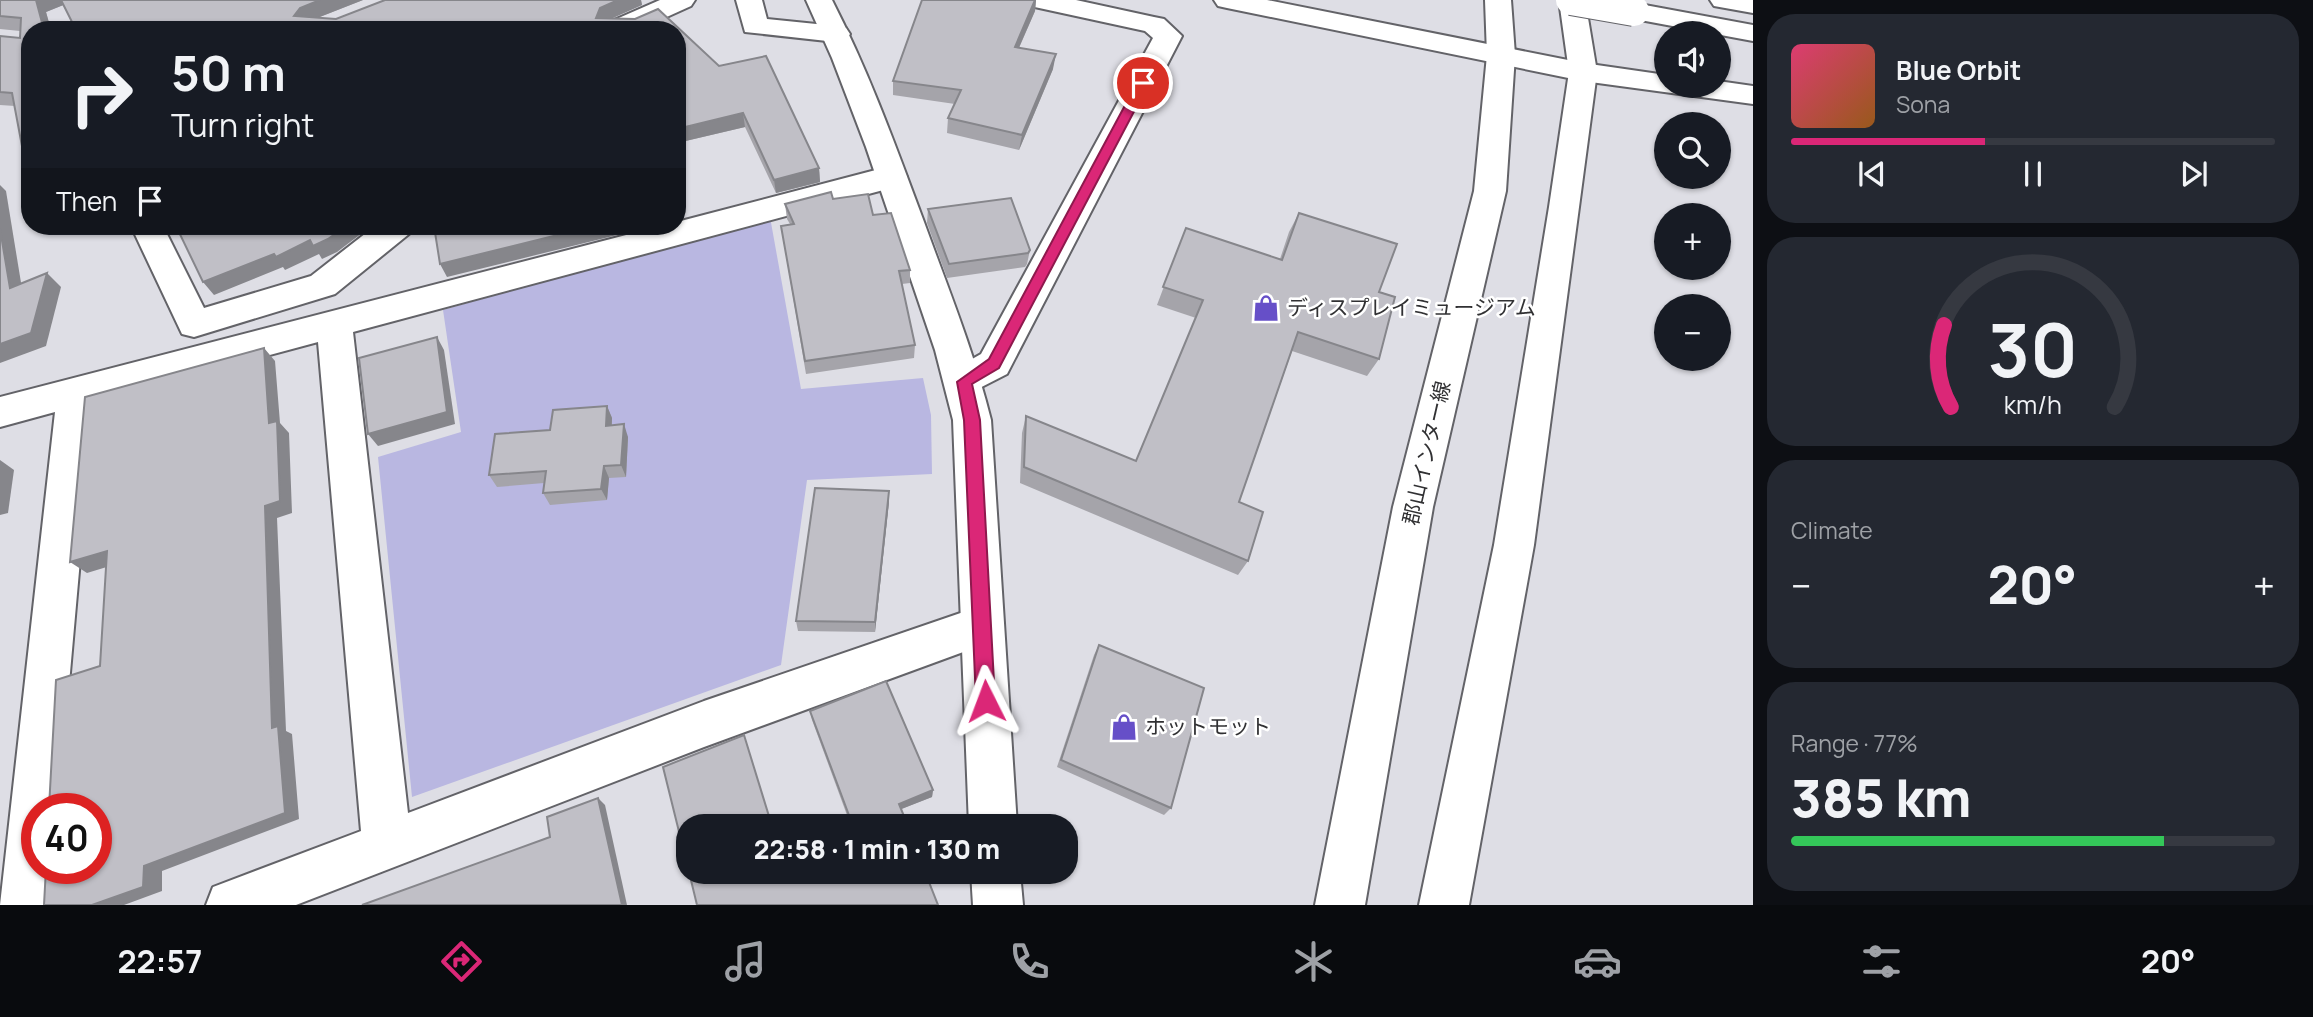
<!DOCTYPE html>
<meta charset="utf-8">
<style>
:root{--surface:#171b24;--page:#242831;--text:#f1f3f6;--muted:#9ea1a6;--line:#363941;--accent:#db2777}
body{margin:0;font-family:Manrope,"Noto Sans JP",sans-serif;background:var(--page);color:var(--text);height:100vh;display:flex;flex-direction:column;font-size:26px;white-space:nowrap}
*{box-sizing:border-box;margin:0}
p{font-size:23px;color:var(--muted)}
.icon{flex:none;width:38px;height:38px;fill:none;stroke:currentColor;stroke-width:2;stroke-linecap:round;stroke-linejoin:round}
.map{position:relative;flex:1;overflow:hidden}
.details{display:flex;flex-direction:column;gap:14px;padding:14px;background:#0d0f14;width:560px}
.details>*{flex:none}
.banner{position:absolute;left:21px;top:21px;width:665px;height:214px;border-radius:28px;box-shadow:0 2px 5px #0004;background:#171b24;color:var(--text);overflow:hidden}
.fabs{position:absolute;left:1654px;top:21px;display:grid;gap:14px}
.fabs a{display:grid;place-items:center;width:77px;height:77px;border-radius:50%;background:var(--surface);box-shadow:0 2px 5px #0004;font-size:35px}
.speed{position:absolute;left:21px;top:793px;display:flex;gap:14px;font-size:35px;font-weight:700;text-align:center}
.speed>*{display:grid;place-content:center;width:91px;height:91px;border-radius:50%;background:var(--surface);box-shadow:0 2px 5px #0004;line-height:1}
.speed .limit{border:10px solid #d22;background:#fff;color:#111}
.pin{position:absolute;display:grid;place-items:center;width:60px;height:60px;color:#fff;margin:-30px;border:4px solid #fff;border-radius:50%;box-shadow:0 2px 7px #0007}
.me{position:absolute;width:77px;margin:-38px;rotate:357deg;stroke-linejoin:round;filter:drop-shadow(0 0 5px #0008)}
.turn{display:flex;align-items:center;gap:24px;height:147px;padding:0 35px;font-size:32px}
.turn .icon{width:91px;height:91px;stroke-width:2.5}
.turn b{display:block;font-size:49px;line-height:60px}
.then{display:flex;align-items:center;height:66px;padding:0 35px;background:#0003;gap:14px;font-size:26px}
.big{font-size:52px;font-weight:800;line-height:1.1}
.details .tile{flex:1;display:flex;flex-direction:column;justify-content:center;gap:10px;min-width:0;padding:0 24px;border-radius:28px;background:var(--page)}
.details .dial{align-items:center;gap:0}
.dial svg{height:182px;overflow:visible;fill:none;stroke:var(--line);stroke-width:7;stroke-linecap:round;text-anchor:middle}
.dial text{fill:var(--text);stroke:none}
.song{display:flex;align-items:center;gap:21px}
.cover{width:84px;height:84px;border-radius:10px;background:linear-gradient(135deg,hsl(340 70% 55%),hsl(30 70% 35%))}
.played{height:7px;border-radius:4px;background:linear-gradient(90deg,var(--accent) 40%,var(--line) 40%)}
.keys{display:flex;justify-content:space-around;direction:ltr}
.heat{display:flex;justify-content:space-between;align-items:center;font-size:38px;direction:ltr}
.charge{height:10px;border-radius:5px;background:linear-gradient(90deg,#34c759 77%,var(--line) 0)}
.trip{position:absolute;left:676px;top:814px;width:402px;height:70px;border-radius:28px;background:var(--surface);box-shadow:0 2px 5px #0004;font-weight:800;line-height:70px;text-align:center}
.dock{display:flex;height:112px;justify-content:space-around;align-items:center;background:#090b0e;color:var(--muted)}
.dock .icon{width:49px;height:49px}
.dock .active{color:var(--accent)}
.dock b{font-size:32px;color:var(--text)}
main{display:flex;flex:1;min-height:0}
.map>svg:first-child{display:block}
.green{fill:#b9b7e1}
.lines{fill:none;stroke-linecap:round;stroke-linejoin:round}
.street-casing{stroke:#636368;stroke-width:4}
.secondary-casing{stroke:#636368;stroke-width:4}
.highway-casing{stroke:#636368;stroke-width:4}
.street{fill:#fff;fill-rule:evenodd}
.secondary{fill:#fff;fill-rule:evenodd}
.highway{fill:#fff;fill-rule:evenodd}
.highway-bridge-casing{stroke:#636368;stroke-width:32;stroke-linecap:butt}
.highway-bridge{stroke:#fff;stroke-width:30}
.wall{fill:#a5a4aa}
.shaded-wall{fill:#86868b}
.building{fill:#c0bfc6;stroke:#86868b;stroke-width:2}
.route{fill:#db2777;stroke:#8e194d;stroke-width:2}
.labels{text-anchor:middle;stroke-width:5;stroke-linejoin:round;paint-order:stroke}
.poi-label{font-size:21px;fill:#313133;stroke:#fff;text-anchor:start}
.street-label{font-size:21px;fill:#313133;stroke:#fff}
</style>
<main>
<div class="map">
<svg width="1753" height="905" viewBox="0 0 1753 905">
<rect width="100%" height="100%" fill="#dedee5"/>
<!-- green -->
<polygon class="green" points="770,217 801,389 923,378 931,415 932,474 807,480 781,665 412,797 378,457 461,432 443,310"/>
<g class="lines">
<defs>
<g id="street">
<polygon points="660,0 695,0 691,6 638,30 601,30 605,24"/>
<polygon points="736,0 762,0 767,19 836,26 846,28 850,34 846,40 836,42 745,32"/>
<polygon points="1026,0 1076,0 1154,17 1164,19 1182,36 1007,374 964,396 951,391 946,381 951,371 981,354 1153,38 1145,31 1030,6"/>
<polygon points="891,166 902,169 907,177 902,185 353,332 408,813 704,701 981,606 996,612 1002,626 996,640 704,747 296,905 206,905 213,887 361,831 318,342 94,402 58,808 37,808 37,868 53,868 50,905 0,905 55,412 0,427 0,397 661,226 677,226 677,222"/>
<polygon points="131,226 163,226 204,308 311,276 375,226 413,226 409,234 335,294 194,337 182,334"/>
</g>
<g id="secondary">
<path d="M806,0H832C869,72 896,147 924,222C948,288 974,352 991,420L1017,826H969L953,420L935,350L866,147L832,58Z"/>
<polygon points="1485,0 1511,0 1515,55 1506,191 1433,507 1365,905 1315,905 1393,507 1474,191 1487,55"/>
<polygon points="1559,0 1585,0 1597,72 1534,545 1469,905 1419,905 1494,545 1549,207 1569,72"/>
<polygon points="971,872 1020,872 1023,905 973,905"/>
</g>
<g id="highway">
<polygon points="1214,0 1267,0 1583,63 1666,75 1666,86 1718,86 1718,81 1753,86 1753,104 1583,81 1227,8 1218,6"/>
<polygon points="1710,0 1753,0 1753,13 1714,6"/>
<polygon points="1634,3 1753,25 1753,41 1624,17 1620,11 1624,5"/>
</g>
</defs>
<!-- street casing -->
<use href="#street" class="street-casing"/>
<!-- secondary casing -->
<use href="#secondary" class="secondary-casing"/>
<!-- highway casing -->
<use href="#highway" class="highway-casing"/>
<!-- street -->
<use href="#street" class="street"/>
<!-- secondary -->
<use href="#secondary" class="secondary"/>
<!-- highway -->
<use href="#highway" class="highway"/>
<defs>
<polyline id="highway-bridge" points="1571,0 1634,11"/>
</defs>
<!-- highway-bridge casing -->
<use href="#highway-bridge" class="highway-bridge-casing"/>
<!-- highway-bridge -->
<use href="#highway-bridge" class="highway-bridge"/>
</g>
<!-- wall -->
<g class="wall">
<polygon points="0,0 363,0 317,18 336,19 385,0 641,0 642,5 611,18 635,19 658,9 719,66 766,56 819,168 820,182 776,193 745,127 677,143 677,30 76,30 63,5 46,12 51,30 30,30 30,167 25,162 15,106 0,105 0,36 20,38 20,31 0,29"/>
<polygon points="922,0 1036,0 1035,11 1019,48 1053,69 1019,150 947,133 948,118 955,104 893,95 893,81"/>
<polygon points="833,199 873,215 910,270 910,283 902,284 915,345 914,358 806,374 781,226 790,224 787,219 785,204"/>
<polygon points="928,209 1030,250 1027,264 1025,267 947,278 927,223"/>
<polygon points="1299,213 1379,292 1379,359 1367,376 1292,351 1239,502 1248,561 1238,575 1020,483 1022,433 1026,416 1136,461 1196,318 1157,305 1186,228 1280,259 1289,232"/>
<polygon points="607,406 612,418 612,426 628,437 626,477 609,478 607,500 550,505 543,493 544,483 497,487 489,475 550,430"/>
<polygon points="889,502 875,632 798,631 796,621"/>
<polygon points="1099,645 1171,808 1164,815 1057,767 1094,655"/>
<polygon points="810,711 933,790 932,797 901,809 908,826 851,826 812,720"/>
</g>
<!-- shaded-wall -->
<g class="shaded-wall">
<polygon points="36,0 63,0 66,4 46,12 51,30 44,30"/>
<polygon points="320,0 363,0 307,22 294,16 300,8"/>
<polygon points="618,0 641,0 642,5 604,22 596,18 600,8"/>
<polygon points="1035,0 1036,0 1035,11 1013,61 1015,47"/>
<polygon points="1056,54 1053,69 1019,150 1022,135"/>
<polygon points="743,113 745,127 677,143 677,129"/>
<polygon points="819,168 820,182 776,193 774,180"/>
<polygon points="0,185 6,191 24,301 10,288 0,229"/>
<polygon points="346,226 358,226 362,233 337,252 322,259 319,254 285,270 283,267 214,295 203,282"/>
<polygon points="594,226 628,226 629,232 447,277 440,264"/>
<polygon points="47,273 61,287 46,346 0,363 0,344"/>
<polygon points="437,337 444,350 455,424 378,446 368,434"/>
<polygon points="264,348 275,361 280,423 289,433 292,513 277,518 286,731 292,734 299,819 162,871 162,891 124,905 92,905 144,866 272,728 265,506 269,423"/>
<polygon points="607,406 612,418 611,438 606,426"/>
<polygon points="624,424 628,437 626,477 621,465"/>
<polygon points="0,460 14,470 8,513 0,515"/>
<polygon points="604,466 609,478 607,500 601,489"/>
<polygon points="889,491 889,502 875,632 875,622"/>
<polygon points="107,551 123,562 87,573 70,562"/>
<polygon points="933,790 932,797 899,810 899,804"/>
<polygon points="598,798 605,805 627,905 622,905"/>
</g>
<!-- building -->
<g class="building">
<polygon points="0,0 36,0 44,30 30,30 30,161 25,162 12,93 0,92 0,36 20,38 21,18 0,16"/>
<polygon points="61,0 320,0 300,8 294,16 336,19 385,0 618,0 600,8 596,18 635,19 658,9 719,66 766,56 819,168 774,180 743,113 677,129 677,30 76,30"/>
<polygon points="922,0 1035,0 1015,47 1056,54 1022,135 948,118 961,90 893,81"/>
<polygon points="831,192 833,199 868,194 873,215 891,213 910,270 899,271 915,345 805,361 781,226 794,224 785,204"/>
<polygon points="1011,198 1030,250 1028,253 949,264 928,209"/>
<polygon points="1299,213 1397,244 1379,292 1395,297 1379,359 1298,332 1239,502 1263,512 1248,561 1024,467 1026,416 1136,461 1203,300 1163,287 1186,228 1282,260"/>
<polygon points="176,226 346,226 328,239 313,246 310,240 276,257 274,254 203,282"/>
<polygon points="434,226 594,226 440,264"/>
<polygon points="0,229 10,288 47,273 31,333 0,344"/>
<polygon points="437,337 447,412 368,434 359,358"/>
<polygon points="264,348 269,423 277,421 280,501 265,506 272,728 278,726 285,813 144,866 143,887 92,905 44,905 46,868 96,868 96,808 49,808 56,680 100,666 107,551 70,562 85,397"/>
<polygon points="607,406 606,426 624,424 621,465 604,466 601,489 543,493 546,471 489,475 495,434 550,430 553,410"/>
<polygon points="815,488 889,491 875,622 796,621"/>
<polygon points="1099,645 1204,688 1171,808 1061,760"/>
<polygon points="886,681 933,790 899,804 908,826 853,826 810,711"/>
<polygon points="744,735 772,826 688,826 688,868 663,767"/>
<polygon points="598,798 622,905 362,905 550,837 547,817"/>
<polygon points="689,872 925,872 938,905 697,905"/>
</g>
<!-- route -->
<polygon class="route" points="1143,79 1149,83 999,368 972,384 980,420 995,701 992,707 986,710 979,707 976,701 964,420 957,382 989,359 1137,83"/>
<!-- icons -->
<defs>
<symbol id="shop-bare" viewBox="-9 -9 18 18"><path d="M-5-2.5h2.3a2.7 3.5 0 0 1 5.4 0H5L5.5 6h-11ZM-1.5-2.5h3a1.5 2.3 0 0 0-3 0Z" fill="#664fc8" stroke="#fff" stroke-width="2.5" paint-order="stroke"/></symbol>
</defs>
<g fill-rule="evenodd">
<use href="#shop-bare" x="1247" y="289" width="38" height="38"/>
<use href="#shop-bare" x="1105" y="708" width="38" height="38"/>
</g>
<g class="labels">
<!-- poi labels -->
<g class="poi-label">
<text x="1287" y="315">ディスプレイミュージアム</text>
<text x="1145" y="734">ホットモット</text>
</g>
<!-- street labels -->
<g class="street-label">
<text transform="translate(1427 453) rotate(-77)" y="7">郡山インター線</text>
</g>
</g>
</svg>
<div class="fabs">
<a><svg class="icon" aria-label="sound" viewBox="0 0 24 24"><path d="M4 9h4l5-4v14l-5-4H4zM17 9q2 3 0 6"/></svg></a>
<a><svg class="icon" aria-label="search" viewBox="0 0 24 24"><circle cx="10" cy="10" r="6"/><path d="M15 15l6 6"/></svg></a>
<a>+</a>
<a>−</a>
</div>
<div class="speed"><div class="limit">40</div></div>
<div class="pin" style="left:1143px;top:83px;background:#d93025"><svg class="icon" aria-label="arrive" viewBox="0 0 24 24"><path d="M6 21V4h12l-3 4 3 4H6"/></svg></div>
<svg class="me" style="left:986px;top:701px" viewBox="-20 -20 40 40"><path d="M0-17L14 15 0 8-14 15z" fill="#db2777" stroke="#fff" stroke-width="4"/></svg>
<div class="trip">22:58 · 1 min · 130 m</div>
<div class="banner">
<div class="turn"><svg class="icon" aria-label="right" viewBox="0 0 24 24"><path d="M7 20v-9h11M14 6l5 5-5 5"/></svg><div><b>50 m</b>Turn right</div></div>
<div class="then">Then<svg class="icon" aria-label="arrive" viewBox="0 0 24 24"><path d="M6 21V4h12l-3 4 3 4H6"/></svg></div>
</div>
</div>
<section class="details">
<div class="tile">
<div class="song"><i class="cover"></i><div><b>Blue Orbit</b><p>Sona</p></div></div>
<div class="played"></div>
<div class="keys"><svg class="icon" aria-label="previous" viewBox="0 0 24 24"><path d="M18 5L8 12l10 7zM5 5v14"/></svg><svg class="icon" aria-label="pause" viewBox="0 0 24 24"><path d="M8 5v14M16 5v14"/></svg><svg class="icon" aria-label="next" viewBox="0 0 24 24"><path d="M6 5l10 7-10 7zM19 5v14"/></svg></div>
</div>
<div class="tile dial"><svg viewBox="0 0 100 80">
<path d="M14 69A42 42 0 1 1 86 69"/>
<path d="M14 69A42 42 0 0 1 11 33" stroke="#db2777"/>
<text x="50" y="56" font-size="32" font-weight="700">30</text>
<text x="50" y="72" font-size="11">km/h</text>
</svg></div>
<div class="tile"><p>Climate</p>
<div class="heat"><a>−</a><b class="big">20°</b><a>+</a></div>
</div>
<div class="tile"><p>Range · 77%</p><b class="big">385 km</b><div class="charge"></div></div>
</section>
</main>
<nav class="dock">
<b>22:57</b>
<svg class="icon active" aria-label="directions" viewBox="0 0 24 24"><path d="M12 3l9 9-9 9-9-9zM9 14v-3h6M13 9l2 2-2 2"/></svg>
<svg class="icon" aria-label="music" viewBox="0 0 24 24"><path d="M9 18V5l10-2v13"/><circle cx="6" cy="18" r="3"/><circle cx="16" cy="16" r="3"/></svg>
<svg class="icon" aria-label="phone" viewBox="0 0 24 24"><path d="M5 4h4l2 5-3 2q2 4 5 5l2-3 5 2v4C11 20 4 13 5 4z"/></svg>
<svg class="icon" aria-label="climate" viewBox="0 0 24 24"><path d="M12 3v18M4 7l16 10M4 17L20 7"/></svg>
<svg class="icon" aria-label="car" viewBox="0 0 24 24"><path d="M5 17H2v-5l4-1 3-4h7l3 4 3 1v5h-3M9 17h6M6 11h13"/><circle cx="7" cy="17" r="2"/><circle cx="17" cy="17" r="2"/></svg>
<svg class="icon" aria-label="filters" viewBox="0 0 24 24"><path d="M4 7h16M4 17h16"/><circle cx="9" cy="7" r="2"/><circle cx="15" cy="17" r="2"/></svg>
<b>20°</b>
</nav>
